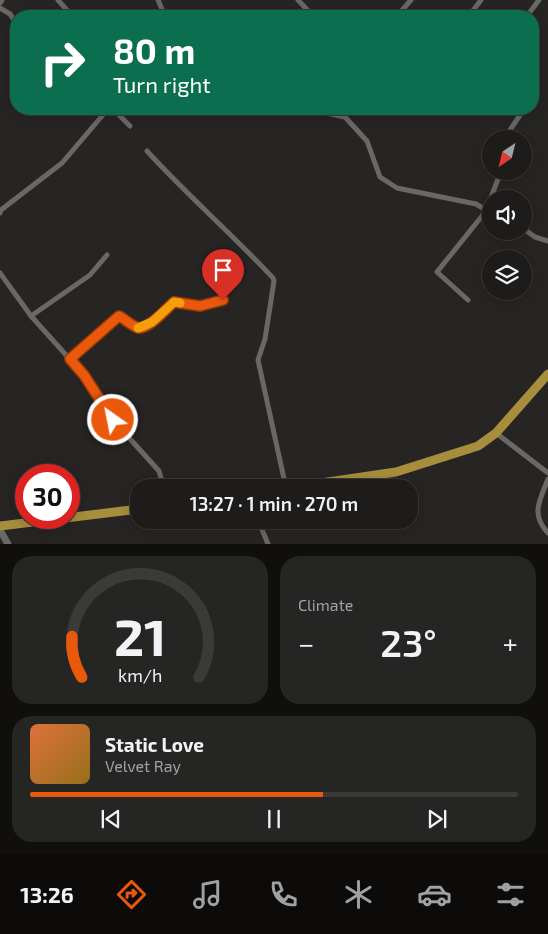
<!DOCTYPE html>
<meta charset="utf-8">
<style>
:root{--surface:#1d1c1a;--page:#252523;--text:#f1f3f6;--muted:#a0a1a2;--line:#3b3a39;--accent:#ea580c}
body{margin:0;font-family:"Exo 2",sans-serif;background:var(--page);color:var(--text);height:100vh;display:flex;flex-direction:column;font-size:19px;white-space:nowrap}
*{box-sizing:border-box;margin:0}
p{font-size:16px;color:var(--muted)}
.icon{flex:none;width:28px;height:28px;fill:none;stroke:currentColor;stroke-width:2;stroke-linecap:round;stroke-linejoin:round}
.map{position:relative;height:544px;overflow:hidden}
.side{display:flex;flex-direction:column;gap:12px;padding:12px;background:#100f0e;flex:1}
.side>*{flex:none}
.guide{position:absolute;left:10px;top:10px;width:529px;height:105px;border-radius:20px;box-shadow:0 2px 12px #0003,0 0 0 1px var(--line);background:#0b6e4f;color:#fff;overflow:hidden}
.needle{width:32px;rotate:215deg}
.controls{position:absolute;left:482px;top:130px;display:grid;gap:10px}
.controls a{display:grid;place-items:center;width:50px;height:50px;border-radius:50%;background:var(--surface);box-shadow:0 2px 12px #0003,0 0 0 1px var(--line);font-size:25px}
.speed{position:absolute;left:15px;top:464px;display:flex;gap:10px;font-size:25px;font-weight:700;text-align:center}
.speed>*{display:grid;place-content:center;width:65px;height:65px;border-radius:50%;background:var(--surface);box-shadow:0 2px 12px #0003,0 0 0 1px var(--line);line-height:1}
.speed .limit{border:8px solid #d22;background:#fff;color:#111}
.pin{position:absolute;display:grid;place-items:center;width:42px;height:42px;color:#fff;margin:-51px -21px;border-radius:50% 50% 50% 0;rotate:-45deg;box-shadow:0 0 5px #0007}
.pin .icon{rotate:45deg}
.me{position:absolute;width:55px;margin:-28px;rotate:327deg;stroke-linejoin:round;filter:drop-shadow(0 0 4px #0008)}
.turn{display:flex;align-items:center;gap:18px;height:105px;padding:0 20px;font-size:22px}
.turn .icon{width:65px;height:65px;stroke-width:2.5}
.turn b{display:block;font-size:35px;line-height:42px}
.big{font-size:38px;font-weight:600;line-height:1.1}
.side .widget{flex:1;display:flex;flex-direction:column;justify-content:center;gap:8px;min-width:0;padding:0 18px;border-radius:20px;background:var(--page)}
.side .dial{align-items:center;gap:0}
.dial svg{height:130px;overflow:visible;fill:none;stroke:var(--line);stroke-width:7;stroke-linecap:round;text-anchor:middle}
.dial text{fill:var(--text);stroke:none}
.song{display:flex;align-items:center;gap:15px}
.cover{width:60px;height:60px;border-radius:8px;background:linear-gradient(135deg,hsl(20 70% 55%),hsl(40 70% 35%))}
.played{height:5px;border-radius:2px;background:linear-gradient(90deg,var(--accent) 60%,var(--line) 60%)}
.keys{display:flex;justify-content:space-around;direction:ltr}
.heat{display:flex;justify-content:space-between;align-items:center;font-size:28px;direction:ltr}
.side .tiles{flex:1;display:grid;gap:12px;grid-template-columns:1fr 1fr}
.widget:last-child{grid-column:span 2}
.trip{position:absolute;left:130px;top:479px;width:288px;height:50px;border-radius:20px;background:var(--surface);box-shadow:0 2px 12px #0003,0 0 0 1px var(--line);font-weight:600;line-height:50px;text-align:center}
.tabs{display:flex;height:80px;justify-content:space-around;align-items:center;background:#0c0b0a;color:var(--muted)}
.tabs .icon{width:35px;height:35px}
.tabs .selected{color:var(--accent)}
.tabs b{font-size:22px;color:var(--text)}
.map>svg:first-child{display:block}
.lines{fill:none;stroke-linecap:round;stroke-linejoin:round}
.minor{stroke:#6a6866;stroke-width:5}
.tertiary{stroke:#6a6866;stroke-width:7}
.primary{stroke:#a78e3d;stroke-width:9}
.route-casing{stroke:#983908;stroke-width:12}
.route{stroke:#ea580c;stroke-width:9}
.slow{stroke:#f59e0b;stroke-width:9}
</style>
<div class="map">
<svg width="548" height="544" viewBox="0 0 548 544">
<rect width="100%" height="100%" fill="#272523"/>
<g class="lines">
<!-- minor -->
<g class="minor">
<polyline points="58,0 72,16"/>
<polyline points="158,0 165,16"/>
<polyline points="298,0 313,16"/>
<polyline points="0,3 2,0"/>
<polyline points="0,8 10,14 16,23"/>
<polyline points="397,16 411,0"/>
<polyline points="469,16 481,0"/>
<polyline points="527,16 539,0"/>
<polyline points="93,109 102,116"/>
<polyline points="113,109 130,126"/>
<polyline points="245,109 260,109"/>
<polyline points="317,109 321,112 345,117 367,141 380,177 397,188 476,204 491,213"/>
<polyline points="345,117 347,109"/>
<polyline points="510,139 510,130 524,109"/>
<path d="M147,151C187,195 232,234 273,278L274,281L265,339L258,360L286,488"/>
<polyline points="0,213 1,210 62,163 102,116 106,109"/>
<polyline points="524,229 535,237 548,241"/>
<polyline points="0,273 31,316 84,375 113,420 159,471 164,488"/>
<polyline points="468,300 437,272 486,211 501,171"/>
<polyline points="31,316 90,275 107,255"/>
<path d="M70,359L119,315C125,319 133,327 139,328C150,328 166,309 174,302L200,306L223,300"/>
<polyline points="496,433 548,473"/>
<path d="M548,479C540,500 530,514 548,533"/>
<polyline points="258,520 268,544"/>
</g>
<!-- tertiary -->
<polyline class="tertiary" points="0,530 8,544"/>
<!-- primary -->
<g class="primary">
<polyline points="287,488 396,472 478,446 496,433 548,374"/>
<polyline points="0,526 139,509"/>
</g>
</g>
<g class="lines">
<defs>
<path id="route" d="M113,420L84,375L70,359L119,316C125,319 133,327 139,328C150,328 166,309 174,302L200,306L223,300"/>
</defs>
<!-- route casing -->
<use href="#route" class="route-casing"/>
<!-- route -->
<use href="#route" class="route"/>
<!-- slow -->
<polyline class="slow" points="138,328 152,322 174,302 180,303"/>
</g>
</svg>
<div class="controls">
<a><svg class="needle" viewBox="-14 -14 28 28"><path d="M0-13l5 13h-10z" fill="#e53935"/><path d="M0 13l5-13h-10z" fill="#a0a1a2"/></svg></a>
<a><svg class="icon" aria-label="sound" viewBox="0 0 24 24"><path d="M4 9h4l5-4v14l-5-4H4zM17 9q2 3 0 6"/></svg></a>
<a><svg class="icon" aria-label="layers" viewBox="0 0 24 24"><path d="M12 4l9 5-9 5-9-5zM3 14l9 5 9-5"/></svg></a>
</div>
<div class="speed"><div class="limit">30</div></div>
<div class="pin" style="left:223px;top:300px;background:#d93025"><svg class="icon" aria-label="arrive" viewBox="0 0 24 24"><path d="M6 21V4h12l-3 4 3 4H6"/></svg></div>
<svg class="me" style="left:113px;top:420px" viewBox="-20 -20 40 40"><circle r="17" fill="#ea580c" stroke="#fff" stroke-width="3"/><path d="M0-11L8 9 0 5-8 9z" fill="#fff"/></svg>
<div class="trip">13:27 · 1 min · 270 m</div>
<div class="guide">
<div class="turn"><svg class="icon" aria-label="right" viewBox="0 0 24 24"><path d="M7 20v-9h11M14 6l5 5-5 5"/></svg><div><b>80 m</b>Turn right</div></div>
</div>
</div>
<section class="side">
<div class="tiles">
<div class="widget dial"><svg viewBox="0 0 100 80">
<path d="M14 69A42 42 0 1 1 86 69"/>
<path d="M14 69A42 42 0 0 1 8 44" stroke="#ea580c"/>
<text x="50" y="56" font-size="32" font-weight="700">21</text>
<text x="50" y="72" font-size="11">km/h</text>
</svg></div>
<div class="widget"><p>Climate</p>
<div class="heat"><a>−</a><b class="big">23°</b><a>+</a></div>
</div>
<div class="widget">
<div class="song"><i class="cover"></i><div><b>Static Love</b><p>Velvet Ray</p></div></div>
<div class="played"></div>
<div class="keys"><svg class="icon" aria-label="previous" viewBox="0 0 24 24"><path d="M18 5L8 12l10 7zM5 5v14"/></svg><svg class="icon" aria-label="pause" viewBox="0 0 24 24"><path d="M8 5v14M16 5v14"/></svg><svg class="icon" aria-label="next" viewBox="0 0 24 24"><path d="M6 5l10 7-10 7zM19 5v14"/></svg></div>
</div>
</div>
</section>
<nav class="tabs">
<b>13:26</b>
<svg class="icon selected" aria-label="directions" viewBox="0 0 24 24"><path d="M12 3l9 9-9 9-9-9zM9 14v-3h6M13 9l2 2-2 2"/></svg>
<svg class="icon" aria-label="music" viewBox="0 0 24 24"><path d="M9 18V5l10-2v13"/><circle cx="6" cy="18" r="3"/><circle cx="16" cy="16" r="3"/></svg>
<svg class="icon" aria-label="phone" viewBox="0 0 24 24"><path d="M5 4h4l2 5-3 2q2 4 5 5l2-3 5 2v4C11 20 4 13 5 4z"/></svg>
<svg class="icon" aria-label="climate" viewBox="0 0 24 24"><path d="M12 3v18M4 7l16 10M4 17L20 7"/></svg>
<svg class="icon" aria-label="car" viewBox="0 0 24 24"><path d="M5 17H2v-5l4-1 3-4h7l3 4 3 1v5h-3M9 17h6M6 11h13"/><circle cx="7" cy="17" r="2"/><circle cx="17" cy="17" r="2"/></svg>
<svg class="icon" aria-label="filters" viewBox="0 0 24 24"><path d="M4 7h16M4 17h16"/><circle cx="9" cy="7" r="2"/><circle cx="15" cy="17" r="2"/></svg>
</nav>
